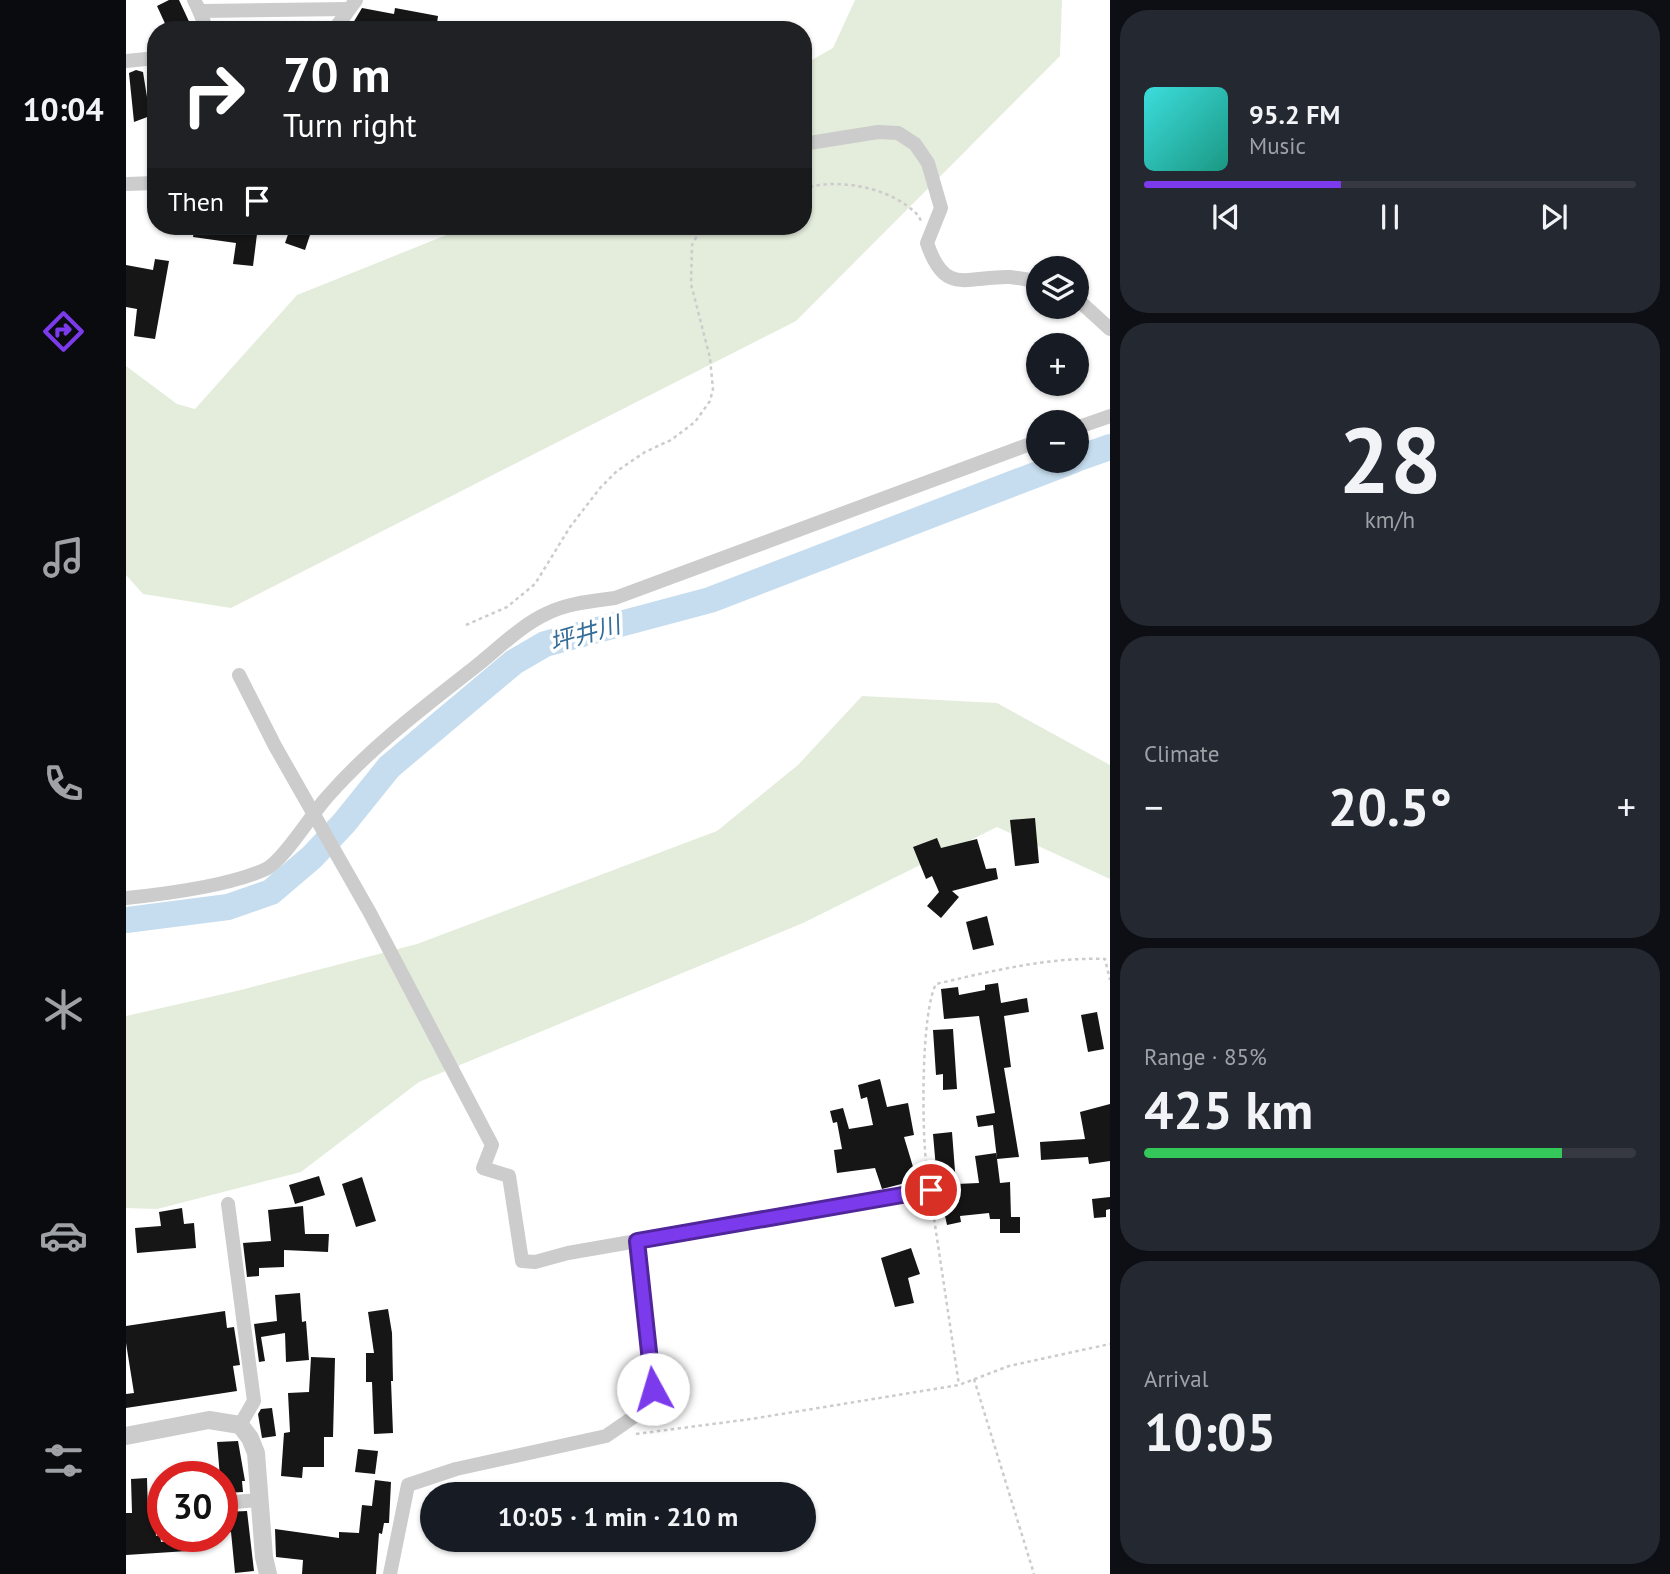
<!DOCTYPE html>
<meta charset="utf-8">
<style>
:root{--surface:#171b24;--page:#242831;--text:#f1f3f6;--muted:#9ea1a6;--line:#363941;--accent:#7c3aed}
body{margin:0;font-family:"PT Sans","Noto Sans JP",sans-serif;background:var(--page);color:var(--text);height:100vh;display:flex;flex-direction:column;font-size:26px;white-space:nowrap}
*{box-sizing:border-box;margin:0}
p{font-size:23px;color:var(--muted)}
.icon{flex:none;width:38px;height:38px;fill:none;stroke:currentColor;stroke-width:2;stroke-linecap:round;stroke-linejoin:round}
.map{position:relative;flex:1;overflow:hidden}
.side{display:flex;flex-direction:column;gap:10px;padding:10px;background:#0d0f14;width:560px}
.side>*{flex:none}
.guide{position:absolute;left:21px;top:21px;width:665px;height:214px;border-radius:28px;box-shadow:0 2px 5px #0004;background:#202124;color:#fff;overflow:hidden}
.fabs{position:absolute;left:900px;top:256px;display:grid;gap:14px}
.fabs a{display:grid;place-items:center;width:63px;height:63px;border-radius:50%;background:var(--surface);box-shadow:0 2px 5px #0004;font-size:35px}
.speed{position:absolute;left:21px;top:1461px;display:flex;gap:14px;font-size:35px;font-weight:700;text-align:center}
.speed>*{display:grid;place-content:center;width:91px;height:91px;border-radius:50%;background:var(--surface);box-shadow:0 2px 5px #0004;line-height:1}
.speed .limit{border:10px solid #d22;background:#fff;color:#111}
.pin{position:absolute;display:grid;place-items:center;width:60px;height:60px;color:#fff;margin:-30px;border:4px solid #fff;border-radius:50%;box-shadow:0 2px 7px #0007}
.me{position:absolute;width:77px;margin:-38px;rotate:354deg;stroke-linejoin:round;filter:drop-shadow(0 0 5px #0008)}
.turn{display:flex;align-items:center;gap:24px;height:147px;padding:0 21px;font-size:32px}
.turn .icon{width:91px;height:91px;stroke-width:2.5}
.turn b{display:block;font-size:49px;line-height:60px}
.then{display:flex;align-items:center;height:66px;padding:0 21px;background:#0003;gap:14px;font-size:26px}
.big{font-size:52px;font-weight:700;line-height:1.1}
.side .card{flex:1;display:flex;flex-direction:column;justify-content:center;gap:10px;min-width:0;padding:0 24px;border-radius:28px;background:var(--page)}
.side .dial{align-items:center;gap:0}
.dial b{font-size:91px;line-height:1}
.song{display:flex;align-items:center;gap:21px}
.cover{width:84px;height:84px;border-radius:10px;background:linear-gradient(135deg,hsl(180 70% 55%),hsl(170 70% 35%))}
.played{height:7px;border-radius:4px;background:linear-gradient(90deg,var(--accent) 40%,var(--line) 40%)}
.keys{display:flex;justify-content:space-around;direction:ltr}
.heat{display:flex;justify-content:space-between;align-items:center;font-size:38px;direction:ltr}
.charge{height:10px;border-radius:5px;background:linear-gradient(90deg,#34c759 85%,var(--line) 0)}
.trip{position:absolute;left:294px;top:1482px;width:396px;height:70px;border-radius:35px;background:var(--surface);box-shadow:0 2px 5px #0004;font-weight:700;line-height:70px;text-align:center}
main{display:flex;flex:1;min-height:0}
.dock{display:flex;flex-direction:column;width:126px;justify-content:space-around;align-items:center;background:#090b0e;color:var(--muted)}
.dock .icon{width:49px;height:49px}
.dock .on{color:var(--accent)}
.dock b{font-size:32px;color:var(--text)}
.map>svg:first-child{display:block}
.green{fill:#e4eddc}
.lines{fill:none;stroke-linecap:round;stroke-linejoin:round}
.river{stroke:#c6ddef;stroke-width:26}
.building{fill:#161616}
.path{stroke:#ccc;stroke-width:2.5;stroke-dasharray:3.5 3.5;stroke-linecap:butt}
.minor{stroke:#ccc;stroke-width:14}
.tertiary{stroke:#ccc;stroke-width:18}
.route-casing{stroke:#51269a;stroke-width:18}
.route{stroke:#7c3aed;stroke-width:12}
.labels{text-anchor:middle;stroke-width:7;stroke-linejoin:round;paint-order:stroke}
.water-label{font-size:24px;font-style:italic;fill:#356e98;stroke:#fff}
</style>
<main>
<nav class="dock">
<b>10:04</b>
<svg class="icon on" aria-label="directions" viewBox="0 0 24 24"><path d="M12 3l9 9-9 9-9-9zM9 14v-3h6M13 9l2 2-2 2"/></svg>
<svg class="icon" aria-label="music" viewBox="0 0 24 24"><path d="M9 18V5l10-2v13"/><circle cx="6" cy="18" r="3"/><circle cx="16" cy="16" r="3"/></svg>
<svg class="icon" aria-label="phone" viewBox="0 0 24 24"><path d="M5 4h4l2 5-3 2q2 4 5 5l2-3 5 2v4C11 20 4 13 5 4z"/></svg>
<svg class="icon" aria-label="climate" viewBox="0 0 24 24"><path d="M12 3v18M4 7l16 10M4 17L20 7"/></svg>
<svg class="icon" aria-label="car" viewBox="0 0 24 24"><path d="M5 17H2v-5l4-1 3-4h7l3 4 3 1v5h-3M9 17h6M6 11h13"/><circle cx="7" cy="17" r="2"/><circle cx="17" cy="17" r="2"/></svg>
<svg class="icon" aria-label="filters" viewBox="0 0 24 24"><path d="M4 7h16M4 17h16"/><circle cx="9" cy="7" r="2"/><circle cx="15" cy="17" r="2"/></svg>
</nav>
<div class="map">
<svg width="984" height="1574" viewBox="0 0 984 1574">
<rect width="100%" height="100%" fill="#fff"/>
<!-- green -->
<g class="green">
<polygon points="729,0 936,0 934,56 670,321 105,608 17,594 0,575 0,366 51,404 69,409 171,295 343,226 677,226 677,65 707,48"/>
<polygon points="736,696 871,703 984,765 984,879 871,827 677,923 293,1082 175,1172 31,1209 0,1208 0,1016 115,990 291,944 591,831 672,765"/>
</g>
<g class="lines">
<!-- river -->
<g class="river">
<polyline points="950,459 984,447"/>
<polyline points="0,920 102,907 145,892 186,857 218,823 263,767 388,662 419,644 584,600 948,460"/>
</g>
</g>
<!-- building -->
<g class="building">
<polygon points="43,0 53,0 67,30 42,30 31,6"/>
<polygon points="236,8 268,14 269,8 312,16 310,30 269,30 227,23"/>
<polygon points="10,70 17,72 24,116 8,122 3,73"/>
<polygon points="69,226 117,228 132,226 127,266 107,264 110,243 67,237"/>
<polygon points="165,226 187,226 179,250 159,243"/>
<polygon points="29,259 43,261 29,339 8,336 11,309 0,307 0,265 27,270"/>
<polygon points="909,818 913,863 889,866 884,820"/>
<polygon points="811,838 815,848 851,839 860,869 870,868 872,879 826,891 833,897 815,918 801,906 813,892 806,876 800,879 787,847"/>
<polygon points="861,916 868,945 847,950 840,922"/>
<polygon points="872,983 875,1003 901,998 903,1012 878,1016 885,1067 878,1068 893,1157 871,1159 874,1183 884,1182 885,1217 894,1217 894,1233 874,1233 874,1219 864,1219 863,1213 834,1216 835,1222 821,1225 811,1180 807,1134 826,1132 830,1184 853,1183 849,1156 870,1153 871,1159 867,1125 852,1127 850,1116 869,1113 853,1016 818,1019 815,989 832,987 833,995 859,990 859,985"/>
<polygon points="971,1012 978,1049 962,1052 955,1015"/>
<polygon points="827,1029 831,1089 817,1090 817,1074 810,1075 807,1030"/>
<polygon points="754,1079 761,1107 782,1103 788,1135 778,1137 791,1180 756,1189 749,1168 711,1173 708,1150 716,1149 711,1122 707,1123 704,1111 717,1108 723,1129 747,1125 741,1097 735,1099 732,1085"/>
<polygon points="984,1104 984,1161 963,1164 962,1157 915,1160 914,1142 959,1139 954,1112"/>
<polygon points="193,1176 199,1195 169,1204 163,1185"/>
<polygon points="236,1177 250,1221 230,1227 216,1184"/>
<polygon points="984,1197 984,1209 980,1210 980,1217 968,1218 966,1199"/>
<polygon points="177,1206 179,1234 203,1234 202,1252 158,1250 158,1267 133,1268 133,1276 121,1277 117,1243 145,1241 142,1210"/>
<polygon points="56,1208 58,1224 68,1223 70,1248 11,1253 9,1228 35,1226 33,1212"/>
<polygon points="785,1248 794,1274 782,1278 788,1303 769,1307 755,1258"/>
<polygon points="174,1293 176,1322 180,1321 183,1360 160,1362 159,1333 135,1337 139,1361 133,1362 128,1324 151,1321 149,1295"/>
<polygon points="262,1309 266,1333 267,1381 265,1381 267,1433 248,1434 246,1382 240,1382 240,1353 248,1353 242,1312"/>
<polygon points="99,1311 101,1328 108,1327 114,1365 107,1366 111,1391 0,1408 0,1394 8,1393 0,1343 0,1326"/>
<polygon points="185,1357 209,1358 207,1437 198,1437 198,1467 177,1467 176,1478 155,1476 158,1433 164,1432 162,1393 183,1392"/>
<polygon points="146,1408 150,1436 136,1438 132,1414 135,1409"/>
<polygon points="112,1441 119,1481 116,1481 117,1492 99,1493 98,1477 94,1477 91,1442"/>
<polygon points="232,1449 252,1451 249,1474 229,1472"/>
<polygon points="21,1478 22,1515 29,1515 30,1536 34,1535 35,1542 76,1538 77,1550 0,1555 0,1513 6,1513 5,1479"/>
<polygon points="249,1480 265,1482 263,1523 258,1523 256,1534 253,1533 250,1574 176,1574 177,1560 150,1557 149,1529 213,1538 213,1532 233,1533 236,1505 246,1506"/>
<polygon points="121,1511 128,1571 109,1573 105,1532 100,1533 99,1512"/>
</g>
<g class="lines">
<!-- path -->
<g class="path">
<path d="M677,189C707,178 754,186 780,205C786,210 792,213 795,221"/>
<polyline points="340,625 381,607 409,584 444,527 474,488 491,471 519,452 545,440 569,422 584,401 587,389 584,358 565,284 566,245 572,234 590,226"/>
<path d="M803,1177C803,1171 800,1168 800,1162C796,1126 795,1013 810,984C866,971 922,957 979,959L984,980"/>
<polyline points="806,1205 833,1385"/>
<polyline points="848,1379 908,1574"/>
<polyline points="510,1434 625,1419 833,1385 883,1366 984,1344"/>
</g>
<!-- minor -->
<g class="minor">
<polyline points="68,0 72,8 76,11 222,9"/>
<polyline points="72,8 81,30"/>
<polyline points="208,30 230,0"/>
<polyline points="0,61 30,58"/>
<path d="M677,144L752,132L772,133L789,144L802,163L815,208L801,243C819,297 841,276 884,277C893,278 903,280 912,281"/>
<polyline points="0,184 30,183"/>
<polyline points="950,298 984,329"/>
<polyline points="950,428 984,416"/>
<polyline points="113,675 149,746 244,913 366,1145 357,1168 383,1176 396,1261 409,1262 442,1253 511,1241"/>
<path d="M0,898C39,894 105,885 140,869C157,861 187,812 202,796C245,747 298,707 349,667C372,649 395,625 422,613C442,603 467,601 489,598L912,441"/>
<polyline points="102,1204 128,1401 114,1425"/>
<polyline points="96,1503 134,1500"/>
<polyline points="264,1574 282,1485 330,1469 480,1436 525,1405 527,1389 511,1241 805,1190"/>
</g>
<!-- tertiary -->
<polyline class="tertiary" points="0,1436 83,1420 114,1425 124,1438 130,1453 138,1557 142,1574"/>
</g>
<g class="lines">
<defs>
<polyline id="route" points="527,1389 511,1241 805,1190"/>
</defs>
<!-- route casing -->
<use href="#route" class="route-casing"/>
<!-- route -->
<use href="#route" class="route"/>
</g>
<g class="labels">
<!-- water labels -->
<g class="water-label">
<text transform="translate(459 634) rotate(-16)" y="8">坪井川</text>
</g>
</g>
</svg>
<div class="fabs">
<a><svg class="icon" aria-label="layers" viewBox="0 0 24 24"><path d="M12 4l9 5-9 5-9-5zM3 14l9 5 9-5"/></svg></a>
<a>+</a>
<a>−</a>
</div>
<div class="speed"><div class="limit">30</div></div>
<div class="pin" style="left:805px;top:1190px;background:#d93025"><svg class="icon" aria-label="arrive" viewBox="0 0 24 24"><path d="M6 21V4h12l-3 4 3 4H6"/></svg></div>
<svg class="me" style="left:527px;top:1389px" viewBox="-20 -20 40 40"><circle r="19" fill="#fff"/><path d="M0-13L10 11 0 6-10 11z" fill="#7c3aed"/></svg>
<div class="trip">10:05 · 1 min · 210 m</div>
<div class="guide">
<div class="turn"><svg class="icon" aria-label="right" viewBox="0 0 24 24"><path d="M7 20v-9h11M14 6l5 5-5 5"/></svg><div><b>70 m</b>Turn right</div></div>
<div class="then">Then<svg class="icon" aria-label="arrive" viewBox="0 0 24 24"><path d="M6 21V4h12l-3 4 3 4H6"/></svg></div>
</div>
</div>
<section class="side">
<div class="card">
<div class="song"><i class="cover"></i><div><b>95.2 FM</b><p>Music</p></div></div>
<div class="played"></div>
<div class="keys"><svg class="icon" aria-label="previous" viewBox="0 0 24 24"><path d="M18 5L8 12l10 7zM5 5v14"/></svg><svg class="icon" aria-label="pause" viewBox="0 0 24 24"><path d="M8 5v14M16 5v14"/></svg><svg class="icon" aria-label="next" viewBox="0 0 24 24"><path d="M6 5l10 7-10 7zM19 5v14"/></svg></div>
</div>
<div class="card dial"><b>28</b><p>km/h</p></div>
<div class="card"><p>Climate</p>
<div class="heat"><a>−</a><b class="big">20.5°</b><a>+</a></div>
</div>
<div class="card"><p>Range · 85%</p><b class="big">425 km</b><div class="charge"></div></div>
<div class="card"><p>Arrival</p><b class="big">10:05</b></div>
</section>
</main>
